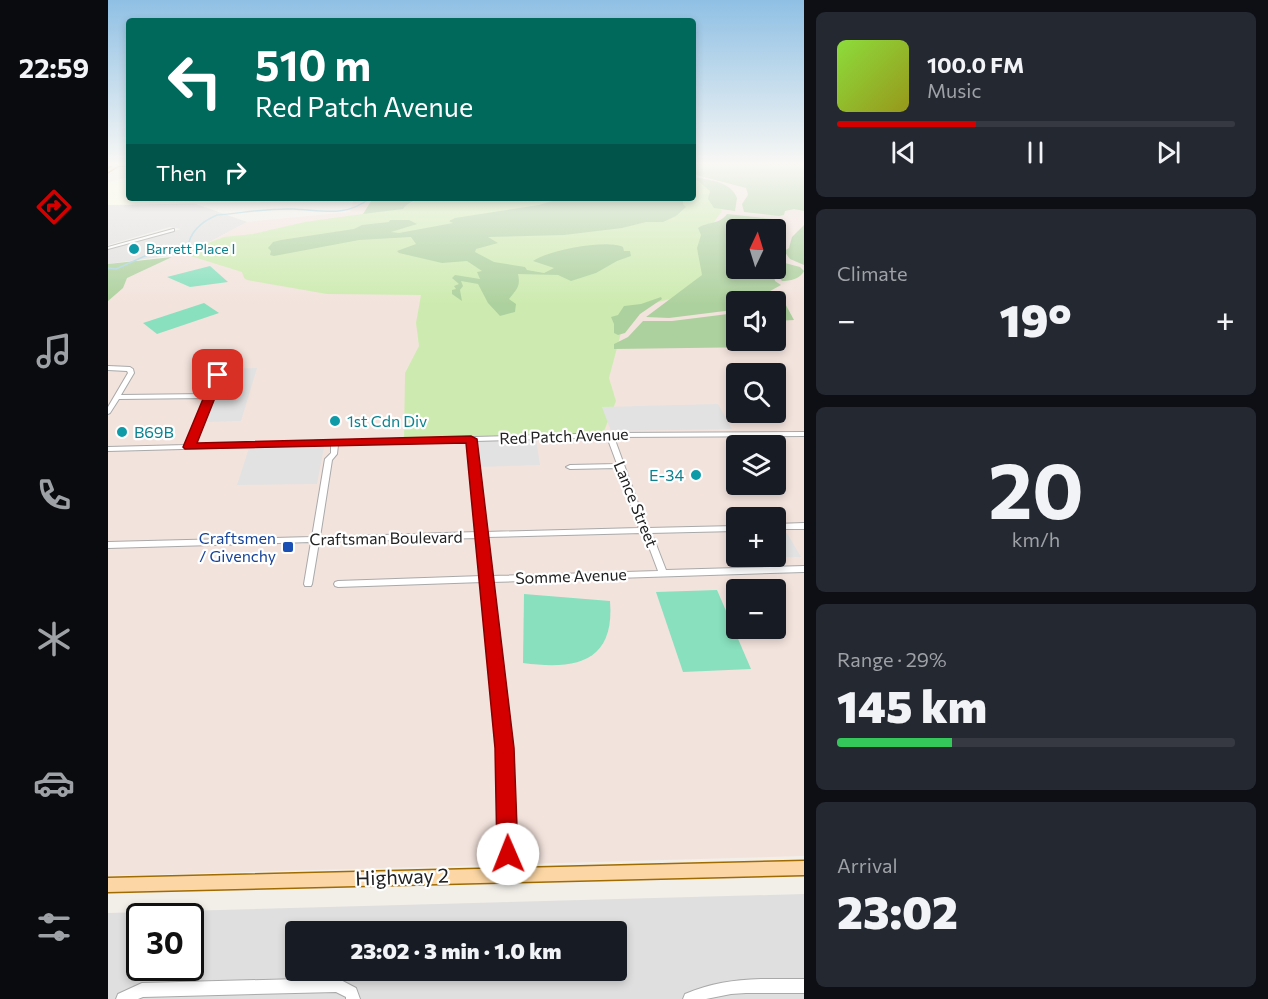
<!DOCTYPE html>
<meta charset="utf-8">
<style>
:root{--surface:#171b24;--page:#242831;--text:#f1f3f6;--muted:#9ea1a6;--line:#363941;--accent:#d40000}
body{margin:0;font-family:Commissioner,sans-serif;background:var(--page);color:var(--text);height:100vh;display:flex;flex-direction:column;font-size:22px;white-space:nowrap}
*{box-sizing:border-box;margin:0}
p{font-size:20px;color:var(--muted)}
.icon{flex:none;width:33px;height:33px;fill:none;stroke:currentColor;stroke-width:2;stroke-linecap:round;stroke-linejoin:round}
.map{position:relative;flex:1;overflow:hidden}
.details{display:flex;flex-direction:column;gap:12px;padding:12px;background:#0d0f14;width:464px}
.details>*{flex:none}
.guide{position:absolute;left:18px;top:18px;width:570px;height:183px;border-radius:6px;box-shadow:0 3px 9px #0003;background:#00695c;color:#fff;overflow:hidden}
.needle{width:39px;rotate:4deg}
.fabs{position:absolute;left:618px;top:219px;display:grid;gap:12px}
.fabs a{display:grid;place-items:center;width:60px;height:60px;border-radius:6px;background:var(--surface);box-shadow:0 3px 9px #0003;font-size:30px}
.speed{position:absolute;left:18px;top:903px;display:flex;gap:12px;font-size:30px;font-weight:700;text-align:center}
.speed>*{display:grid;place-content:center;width:78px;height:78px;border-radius:50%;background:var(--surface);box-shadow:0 3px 9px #0003;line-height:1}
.speed .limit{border:3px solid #111;border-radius:9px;background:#fff;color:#111}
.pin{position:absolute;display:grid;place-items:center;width:51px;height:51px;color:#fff;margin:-26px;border-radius:12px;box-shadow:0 3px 9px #0006}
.me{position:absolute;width:66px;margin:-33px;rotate:359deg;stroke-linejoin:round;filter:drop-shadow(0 0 4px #0008)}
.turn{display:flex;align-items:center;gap:21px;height:126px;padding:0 30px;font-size:27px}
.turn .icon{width:78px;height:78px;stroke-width:2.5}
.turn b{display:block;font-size:42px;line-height:51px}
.then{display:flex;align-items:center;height:57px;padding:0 30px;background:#0003;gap:12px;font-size:22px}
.big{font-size:45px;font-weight:800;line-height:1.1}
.details .tile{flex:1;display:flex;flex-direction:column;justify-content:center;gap:9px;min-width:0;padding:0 21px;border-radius:9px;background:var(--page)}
.details .dial{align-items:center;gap:0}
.dial b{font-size:78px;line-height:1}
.song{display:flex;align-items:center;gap:18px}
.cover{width:72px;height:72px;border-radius:9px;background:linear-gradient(135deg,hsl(90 70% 55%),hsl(60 70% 35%))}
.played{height:6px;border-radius:3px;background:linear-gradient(90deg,var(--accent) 35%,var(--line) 35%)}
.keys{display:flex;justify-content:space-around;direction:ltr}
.heat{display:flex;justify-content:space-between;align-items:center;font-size:33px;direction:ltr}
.charge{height:9px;border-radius:4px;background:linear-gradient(90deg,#34c759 29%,var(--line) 0)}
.trip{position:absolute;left:177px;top:921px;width:342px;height:60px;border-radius:6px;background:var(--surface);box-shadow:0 3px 9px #0003;font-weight:800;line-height:60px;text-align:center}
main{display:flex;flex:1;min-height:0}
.menu{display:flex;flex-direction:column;width:108px;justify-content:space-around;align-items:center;background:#090b0e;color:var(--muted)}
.menu .icon{width:42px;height:42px}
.menu .selected{color:var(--accent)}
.menu b{font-size:27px;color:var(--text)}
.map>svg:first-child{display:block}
.residential{fill:#e0dfdf;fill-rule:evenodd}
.education{fill:#ffffe5}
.military{fill:#f3e3dd;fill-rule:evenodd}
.grass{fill:#cdebb0}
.forest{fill:#add19e}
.pitch{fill:#88e0be}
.parking{fill:#e2e2e2}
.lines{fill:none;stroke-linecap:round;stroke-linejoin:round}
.stream{stroke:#aad3df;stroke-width:1.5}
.minor-casing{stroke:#a9a9a9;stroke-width:2}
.major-casing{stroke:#a06b00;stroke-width:3}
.minor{fill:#fff;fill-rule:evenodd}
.major{fill:#fcd6a4;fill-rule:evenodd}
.route{fill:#d40000;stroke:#8a0000;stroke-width:1.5}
.culture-dot{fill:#0f9aa8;stroke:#fff;stroke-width:2}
.transit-dot{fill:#1a4fb4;stroke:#fff;stroke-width:2}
.labels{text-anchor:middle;stroke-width:4.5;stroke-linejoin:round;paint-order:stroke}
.far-culture-label{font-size:14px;fill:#0d838f;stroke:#fff;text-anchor:start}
.culture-label{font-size:16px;fill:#0d838f;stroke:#fff;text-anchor:start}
.street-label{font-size:16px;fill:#222;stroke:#fff}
.transit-label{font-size:16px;fill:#164399;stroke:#fff;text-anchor:end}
.near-street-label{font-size:20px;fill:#222;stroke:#fff}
</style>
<main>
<nav class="menu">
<b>22:59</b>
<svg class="icon selected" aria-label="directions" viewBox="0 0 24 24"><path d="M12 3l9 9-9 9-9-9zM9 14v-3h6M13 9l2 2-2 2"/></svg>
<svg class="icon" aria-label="music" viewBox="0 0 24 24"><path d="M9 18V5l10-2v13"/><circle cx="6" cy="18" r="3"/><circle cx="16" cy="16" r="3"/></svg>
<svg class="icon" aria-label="phone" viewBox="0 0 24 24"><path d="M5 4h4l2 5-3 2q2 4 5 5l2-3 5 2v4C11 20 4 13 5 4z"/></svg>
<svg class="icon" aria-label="climate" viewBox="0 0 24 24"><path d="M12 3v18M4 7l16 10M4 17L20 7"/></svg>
<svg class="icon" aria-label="car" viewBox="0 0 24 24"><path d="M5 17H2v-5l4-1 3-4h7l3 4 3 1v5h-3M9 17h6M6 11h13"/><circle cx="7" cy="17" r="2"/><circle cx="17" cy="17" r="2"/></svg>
<svg class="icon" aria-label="filters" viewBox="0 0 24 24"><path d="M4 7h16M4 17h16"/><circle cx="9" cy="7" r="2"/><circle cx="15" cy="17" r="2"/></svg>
</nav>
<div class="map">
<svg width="697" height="999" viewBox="0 0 697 999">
<rect width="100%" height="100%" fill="#f2efe9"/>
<!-- residential -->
<g class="residential">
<polygon points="85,203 139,222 81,253 0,264 0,249 73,229 62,227 0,245 0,205"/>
<path d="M696,894V999H0V913ZM32,916H82V968H32ZM188,932H508V970H188Z"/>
</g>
<!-- education -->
<polygon class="education" points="21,177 21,198 172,198 161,202 0,205 0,182"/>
<!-- military -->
<path class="military" d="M585,164H696V856L0,876V285L64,257L81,253L139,222L242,212L246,198H585ZM628,230H668V268H628ZM628,302H668V340H628ZM628,374H668V412H628ZM628,446H668V484H628ZM628,518H668V556H628ZM628,590H668V628H628Z"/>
<!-- grass -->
<polygon class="grass" points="585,177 596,182 614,211 600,230 599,272 573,296 532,307 514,329 501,378 508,401 494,436 296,439 297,373 311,346 308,323 313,295 219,294 139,280 136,278 134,272 73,253 116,237 145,234 197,222 254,214 304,203 310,198 585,198"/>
<!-- forest -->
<g class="forest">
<polygon points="585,164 696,164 696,211 686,209 677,211 676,215 671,216 636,212 634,204 640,195 638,188 585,174"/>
<path d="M585,177C600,180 623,181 629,198L627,211L606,208L600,199L602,191Z"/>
<path d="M265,198H343C328,201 304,195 295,209L255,214Z"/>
<path d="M454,198H575V204L578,207L568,216L555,222H538L514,228L456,235L380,237L390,243L368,249L367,252L386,262L417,267L419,270L436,273L446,268L425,261C440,250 499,239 515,247L516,251H522L523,256L509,261L488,273L463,281L450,275L410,274C413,287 408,290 401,299L408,304L407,312L392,316L380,303L370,284L353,281L355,286L352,290L354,301L344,294V290L348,289L346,286L351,284L344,278L347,275L372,279L369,272L374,271L359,261L334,263L291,253L289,251L308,244L303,237L251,240L166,256L162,255L163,251L160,248L165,242L173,240L246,229L254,225L281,222L282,220H301L309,224L283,232L291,233L345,223L341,221L347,218L431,205Z"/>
<path d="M619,214L674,220L675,231L678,236L668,250L671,256L668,259V230H628V268L667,269L665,272L667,281L673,285L644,301L628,302V309L625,310L561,318L538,317L594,275L589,248L593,235L590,228C601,221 611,225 619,214Z"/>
<polygon points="696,225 696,224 696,265 682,259 676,251 681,248 684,237"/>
<polygon points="64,257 19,278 15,288 0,301 0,264"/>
<path d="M677,263L692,267L696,271C692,279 682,281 674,281L669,275V265Z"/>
<polygon points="676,291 677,295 674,298 686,320 668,321 668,302 653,301"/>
<polygon points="553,297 554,299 532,314 517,333 510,335 506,333 506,324 503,317 510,315 516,306 533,304"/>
<polygon points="628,313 628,340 666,341 654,347 506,349 506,344 520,337 535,321 564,321"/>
</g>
<!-- pitch -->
<g class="pitch">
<polygon points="102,266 120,282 82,287 59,277"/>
<polygon points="96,303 111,313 49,334 35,323"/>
<polygon points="609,590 643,669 575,672 548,592"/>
<path d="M416,594L502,601C507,663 467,670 415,663Z"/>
</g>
<!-- parking -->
<g class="parking">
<polygon points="149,368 133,421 98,422 118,369"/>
<polygon points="610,404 624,429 503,431 494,407"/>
<polygon points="428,439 432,465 370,467 367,441"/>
<polygon points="216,447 209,484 129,485 141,448"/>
<polygon points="668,533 679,533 693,557 647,558 646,557 668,556"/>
</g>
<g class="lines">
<!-- stream -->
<path class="stream" d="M0,268L8,269L37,256L80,247C82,231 95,221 109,215C134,213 160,208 185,209C213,210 238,218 262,198"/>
<defs>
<g id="minor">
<rect x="0" y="164" width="21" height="2"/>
<polygon points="65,229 66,229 66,231 0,249 0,247"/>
<path d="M114,364L117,366L85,445L502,433L697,432V436L506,437L539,528L628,526V531L542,533L546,539L558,570L697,566V572L383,582L402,748L406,874L404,878L400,880L396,878L394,874L392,748L375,582L230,587L227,586L226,584L227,582L230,581L374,576L370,538L211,542L204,584L203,586H197L196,584L203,542L0,548V542L204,537L217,459L223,453V445L0,451V447L78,445L98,398L11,399L2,413L0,414V407L20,373L19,371L0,370V366L22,367L25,369L26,373L13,395L99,394L111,366ZM499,437L509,464L462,465L458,467L462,469L510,468L531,528L377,532L367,441ZM360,441L369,532L212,537L224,460L229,454L230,445ZM534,533L538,539L550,571L382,576L378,537Z"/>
<polygon points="697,523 697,529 668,529 668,524"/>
<polygon points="229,978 248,988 252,999 238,999 238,997 228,992 35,997 30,999 8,999 10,994 34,983"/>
<path d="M653,979H697V993H638L623,994L598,999H575L577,994C603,983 625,980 653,979Z"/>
</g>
<g id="major">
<polygon points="8,164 13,164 0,172 0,169"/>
<polygon points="697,861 697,875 0,892 0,878"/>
</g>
</defs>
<!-- minor casing -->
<use href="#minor" class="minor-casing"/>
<!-- major casing -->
<use href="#major" class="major-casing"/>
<!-- minor -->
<use href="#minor" class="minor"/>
<!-- major -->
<use href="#major" class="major"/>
</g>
<!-- sky -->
<linearGradient id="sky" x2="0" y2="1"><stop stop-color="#8fc0e4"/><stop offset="0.54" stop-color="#f9f8f5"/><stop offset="1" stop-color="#f9f8f5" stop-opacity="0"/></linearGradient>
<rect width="697" height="304" fill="url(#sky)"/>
<!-- route -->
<polygon class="route" points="110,372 116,375 89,443 363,436 369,439 406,748 410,854 407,862 400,865 392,862 389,854 387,748 358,443 77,449 75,447 105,375"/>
<!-- markers -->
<g class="culture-dot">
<circle cx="26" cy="249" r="6"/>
<circle cx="227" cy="421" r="6"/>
<circle cx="14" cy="432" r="6"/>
<circle cx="588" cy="475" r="6"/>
</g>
<rect class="transit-dot" x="174" y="541" width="12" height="12" rx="3"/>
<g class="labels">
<!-- far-culture labels -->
<g class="far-culture-label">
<text x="38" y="254">Barrett Place I</text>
</g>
<!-- culture labels -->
<g class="culture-label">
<text x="239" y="427">1st Cdn Div</text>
<text x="26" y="438">B69B</text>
<text x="576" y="481" text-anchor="end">E-34</text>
</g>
<!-- street labels -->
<g class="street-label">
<text transform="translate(456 436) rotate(-2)" y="6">Red Patch Avenue</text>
<text transform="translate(528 504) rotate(68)" y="6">Lance Street</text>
<text transform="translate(278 538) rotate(-1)" y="6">Craftsman Boulevard</text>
<text transform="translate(463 576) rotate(-2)" y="6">Somme Avenue</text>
</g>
<!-- transit labels -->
<g class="transit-label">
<text x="168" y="544">Craftsmen<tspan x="168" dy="18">/ Givenchy</tspan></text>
</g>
<!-- near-street labels -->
<g class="near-street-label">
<text transform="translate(294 877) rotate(-2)" y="7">Highway 2</text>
</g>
</g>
</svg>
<div class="fabs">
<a><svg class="needle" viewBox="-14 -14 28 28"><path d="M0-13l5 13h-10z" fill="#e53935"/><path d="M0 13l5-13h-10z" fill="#9ea1a6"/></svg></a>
<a><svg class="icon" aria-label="sound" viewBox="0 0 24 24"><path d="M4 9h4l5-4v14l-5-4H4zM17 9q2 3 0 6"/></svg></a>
<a><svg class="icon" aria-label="search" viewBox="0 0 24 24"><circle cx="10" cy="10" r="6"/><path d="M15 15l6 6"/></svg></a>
<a><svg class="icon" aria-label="layers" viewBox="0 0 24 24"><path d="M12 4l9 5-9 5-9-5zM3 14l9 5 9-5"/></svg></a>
<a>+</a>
<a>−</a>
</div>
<div class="speed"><div class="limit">30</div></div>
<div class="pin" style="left:110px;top:375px;background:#d93025"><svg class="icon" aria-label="arrive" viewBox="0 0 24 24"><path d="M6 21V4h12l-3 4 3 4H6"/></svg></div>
<svg class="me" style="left:400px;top:854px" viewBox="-20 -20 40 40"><circle r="19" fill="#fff"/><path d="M0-13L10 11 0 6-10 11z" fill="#d40000"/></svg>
<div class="trip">23:02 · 3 min · 1.0 km</div>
<div class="guide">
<div class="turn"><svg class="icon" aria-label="left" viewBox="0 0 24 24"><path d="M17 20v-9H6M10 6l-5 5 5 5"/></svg><div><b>510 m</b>Red Patch Avenue</div></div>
<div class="then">Then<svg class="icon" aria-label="right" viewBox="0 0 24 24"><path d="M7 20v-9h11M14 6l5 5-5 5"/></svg></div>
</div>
</div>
<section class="details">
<div class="tile">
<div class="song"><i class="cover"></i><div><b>100.0 FM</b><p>Music</p></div></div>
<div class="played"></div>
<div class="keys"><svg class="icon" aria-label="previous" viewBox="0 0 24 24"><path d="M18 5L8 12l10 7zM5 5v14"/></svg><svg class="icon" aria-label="pause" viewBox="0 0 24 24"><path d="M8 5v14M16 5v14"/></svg><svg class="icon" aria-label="next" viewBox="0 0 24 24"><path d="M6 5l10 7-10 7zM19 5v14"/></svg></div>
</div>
<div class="tile"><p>Climate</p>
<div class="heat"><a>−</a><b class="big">19°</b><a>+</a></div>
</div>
<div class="tile dial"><b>20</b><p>km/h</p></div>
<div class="tile"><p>Range · 29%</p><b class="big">145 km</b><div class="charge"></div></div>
<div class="tile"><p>Arrival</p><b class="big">23:02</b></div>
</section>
</main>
